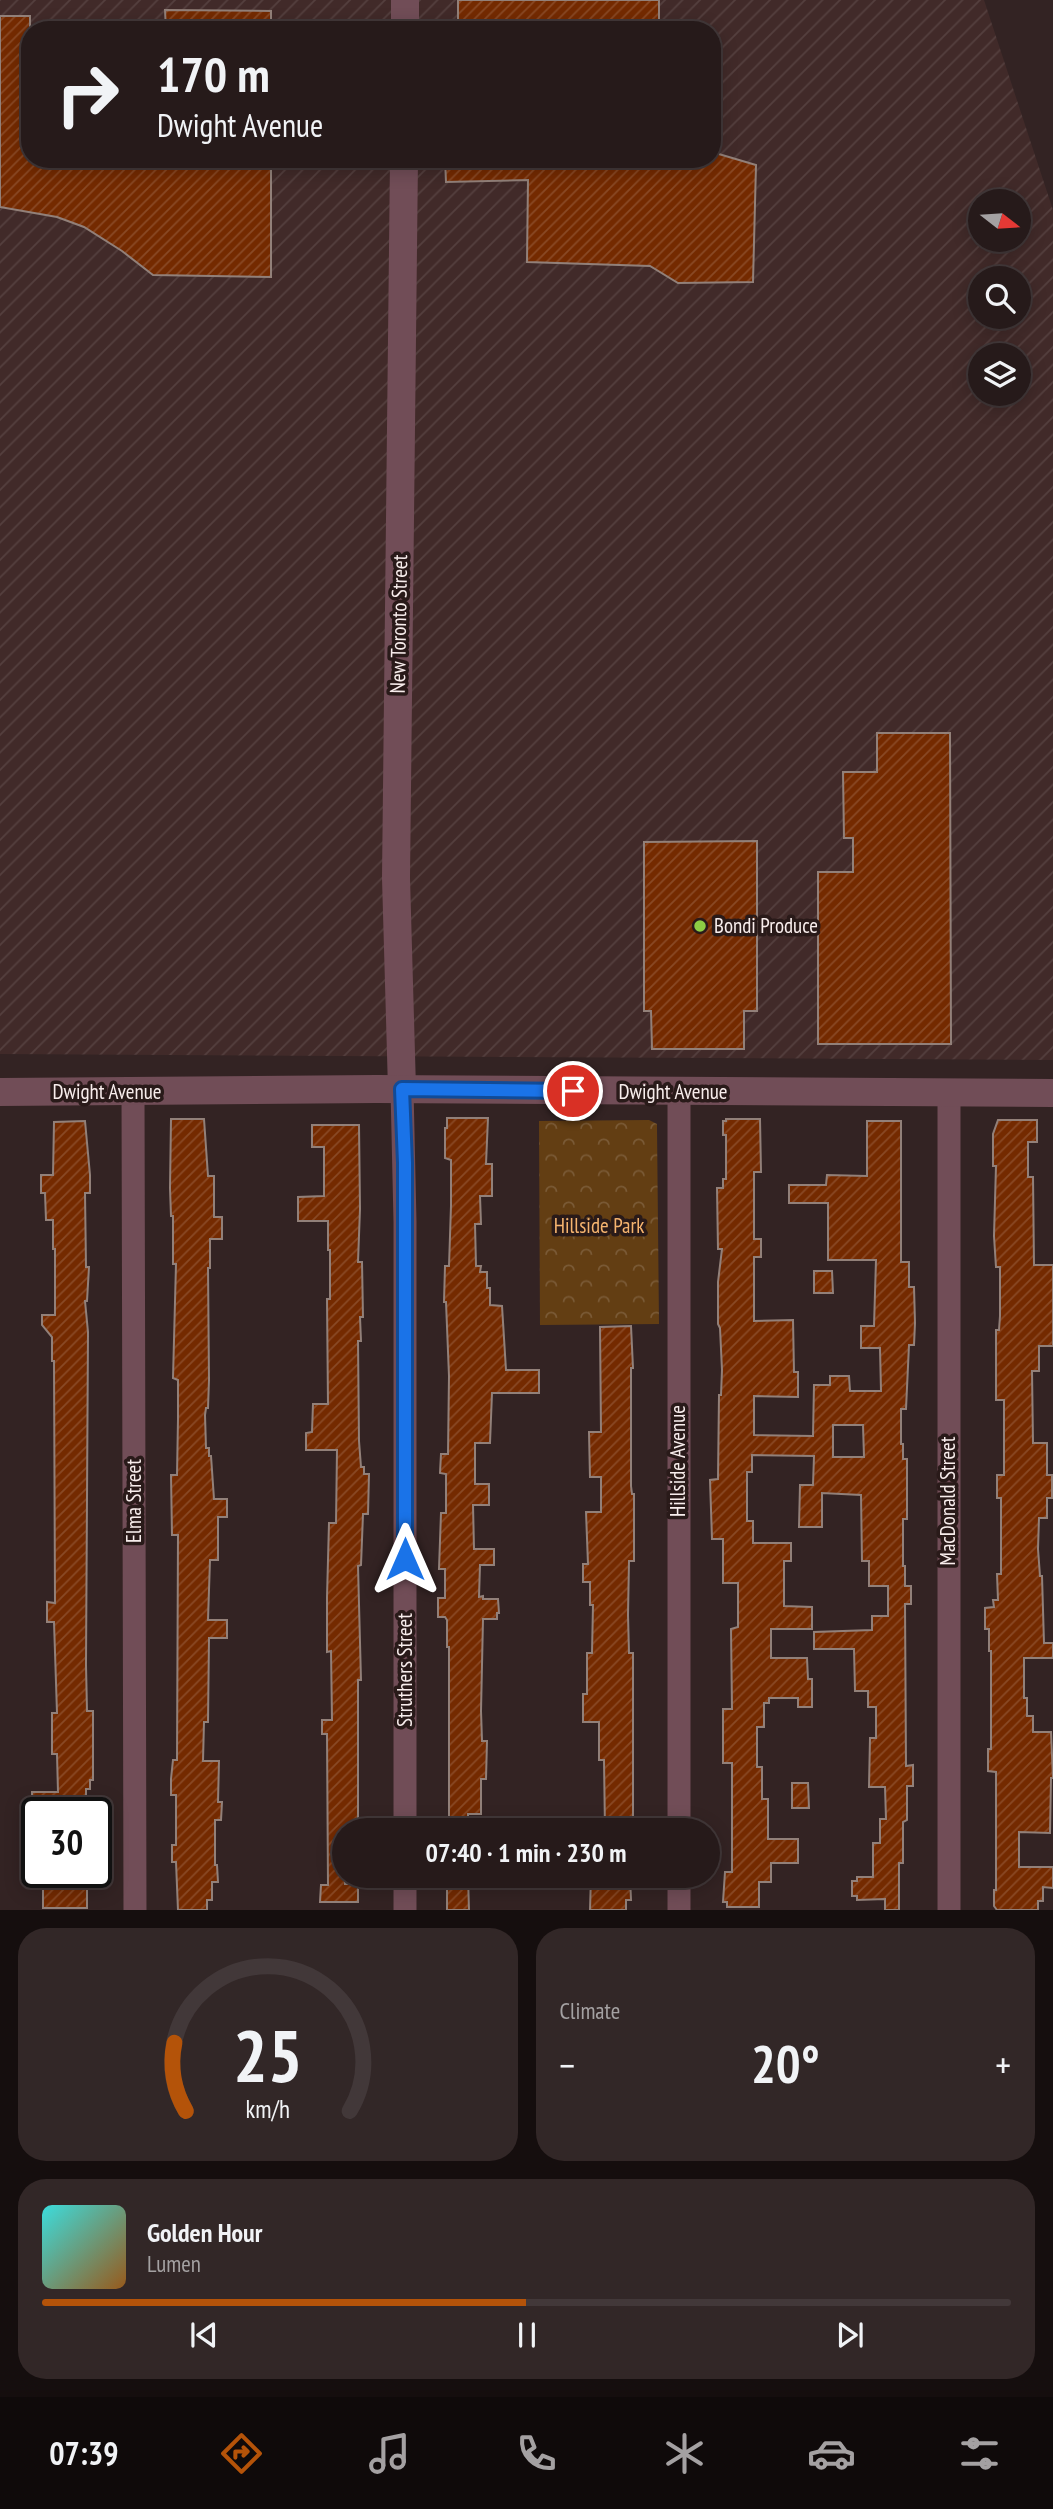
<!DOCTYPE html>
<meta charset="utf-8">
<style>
:root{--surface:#261a1a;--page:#322727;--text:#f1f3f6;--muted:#a4a1a2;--line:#423839;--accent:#b45309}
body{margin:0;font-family:"PT Sans Narrow",sans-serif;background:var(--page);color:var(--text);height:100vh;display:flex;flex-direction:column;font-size:26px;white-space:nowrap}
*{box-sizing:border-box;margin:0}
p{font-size:23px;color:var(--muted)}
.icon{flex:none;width:38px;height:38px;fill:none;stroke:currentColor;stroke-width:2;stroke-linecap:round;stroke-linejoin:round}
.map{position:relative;height:1910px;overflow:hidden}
.drawer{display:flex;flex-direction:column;gap:18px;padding:18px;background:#150e0e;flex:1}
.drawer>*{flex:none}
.guide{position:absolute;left:21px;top:21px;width:700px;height:147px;border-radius:28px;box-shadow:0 4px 18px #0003,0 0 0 2px var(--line);background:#261a1a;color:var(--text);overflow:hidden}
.needle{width:46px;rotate:107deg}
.controls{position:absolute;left:968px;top:189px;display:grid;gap:14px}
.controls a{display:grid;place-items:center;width:63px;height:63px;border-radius:50%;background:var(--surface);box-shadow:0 4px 18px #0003,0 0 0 2px var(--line);font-size:35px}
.speed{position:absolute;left:21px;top:1797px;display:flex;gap:14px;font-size:35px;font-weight:700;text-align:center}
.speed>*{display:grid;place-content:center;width:91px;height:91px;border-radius:50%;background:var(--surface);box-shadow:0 4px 18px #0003,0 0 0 2px var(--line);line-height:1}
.speed .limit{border:4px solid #111;border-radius:10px;background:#fff;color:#111}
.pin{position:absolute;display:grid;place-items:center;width:60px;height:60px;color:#fff;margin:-30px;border:4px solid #fff;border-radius:50%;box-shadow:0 2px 7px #0007}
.me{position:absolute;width:77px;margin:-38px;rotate:0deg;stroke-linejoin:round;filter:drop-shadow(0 0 5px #0008)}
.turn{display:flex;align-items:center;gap:24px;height:147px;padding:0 21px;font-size:32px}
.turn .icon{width:91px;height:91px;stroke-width:2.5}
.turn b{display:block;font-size:49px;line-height:60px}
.big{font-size:52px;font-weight:700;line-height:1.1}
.drawer .widget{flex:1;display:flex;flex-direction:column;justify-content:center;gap:10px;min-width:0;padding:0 24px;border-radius:28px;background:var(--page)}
.drawer .dial{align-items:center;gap:0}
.dial svg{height:182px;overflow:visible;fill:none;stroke:var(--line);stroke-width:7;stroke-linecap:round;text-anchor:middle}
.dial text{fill:var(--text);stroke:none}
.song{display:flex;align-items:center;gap:21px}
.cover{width:84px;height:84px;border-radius:10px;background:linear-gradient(135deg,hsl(180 70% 55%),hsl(30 70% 35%))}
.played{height:7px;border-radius:4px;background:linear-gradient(90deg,var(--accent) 50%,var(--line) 50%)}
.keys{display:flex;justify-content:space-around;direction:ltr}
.heat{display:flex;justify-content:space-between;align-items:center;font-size:38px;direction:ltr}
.drawer .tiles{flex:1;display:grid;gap:18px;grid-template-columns:1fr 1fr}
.widget:last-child{grid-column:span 2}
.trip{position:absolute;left:332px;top:1818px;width:388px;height:70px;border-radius:35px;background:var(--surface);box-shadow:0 4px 18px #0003,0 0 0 2px var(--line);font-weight:700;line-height:70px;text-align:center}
.menu{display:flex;height:112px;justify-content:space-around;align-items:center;background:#0f0a0a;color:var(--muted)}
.menu .icon{width:49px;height:49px}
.menu .current{color:var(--accent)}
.menu b{font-size:32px;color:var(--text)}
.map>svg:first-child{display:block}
.industrial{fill:url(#industrial-furrows);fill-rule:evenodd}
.park{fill:url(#park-crowns)}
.building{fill:url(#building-hatch);stroke:#928079;stroke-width:2;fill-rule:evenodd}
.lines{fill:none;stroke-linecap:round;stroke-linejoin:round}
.minor{stroke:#714d57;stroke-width:23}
.tertiary{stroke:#714d57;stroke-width:28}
.route-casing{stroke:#114b97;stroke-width:18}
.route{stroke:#1a73e8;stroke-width:12}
.poi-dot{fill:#8dce44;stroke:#291a19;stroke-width:2.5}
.labels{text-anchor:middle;stroke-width:7;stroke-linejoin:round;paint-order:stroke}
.street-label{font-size:21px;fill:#f8edec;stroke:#291a19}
.poi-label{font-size:21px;fill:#f8edec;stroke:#291a19;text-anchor:start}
.park-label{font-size:21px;fill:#f6b46f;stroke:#291a19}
</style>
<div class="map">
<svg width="1053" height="1911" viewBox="0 0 1053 1911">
<defs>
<pattern id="industrial-furrows" width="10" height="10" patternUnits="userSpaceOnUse" patternTransform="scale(1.75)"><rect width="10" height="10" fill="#412a29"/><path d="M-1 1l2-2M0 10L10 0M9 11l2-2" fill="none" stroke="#543f3e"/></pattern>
<pattern id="park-crowns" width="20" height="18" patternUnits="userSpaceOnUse" patternTransform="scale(1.75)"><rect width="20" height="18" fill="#633e13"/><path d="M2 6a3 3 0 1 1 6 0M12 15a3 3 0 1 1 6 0" fill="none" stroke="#7a5a36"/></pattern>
<pattern id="building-hatch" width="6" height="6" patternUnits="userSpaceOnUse" patternTransform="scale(1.75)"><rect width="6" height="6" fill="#742a00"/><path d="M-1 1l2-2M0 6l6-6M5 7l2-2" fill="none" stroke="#894925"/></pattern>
</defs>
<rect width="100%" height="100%" fill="#332323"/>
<!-- industrial -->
<path class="industrial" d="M0,0H984L1053,210V1060L0,1054ZM30,30H712V159H30ZM980,201H1018V240H980ZM980,278H1018V317H980ZM980,355H1018V394H980Z"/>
<!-- park -->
<polygon class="park" points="649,1120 657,1124 657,1128 659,1324 540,1325 539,1121"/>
<!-- building -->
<g class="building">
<polygon points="458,0 659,0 659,30 458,29"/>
<polygon points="165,10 271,11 271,30 166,30"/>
<polygon points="0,16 30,16 30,159 271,159 271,277 153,275 122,251 84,227 57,217 0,207"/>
<polygon points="712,152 756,165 753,282 678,283 650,266 527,262 528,180 446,182 445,159 712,159"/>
<polygon points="877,733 950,733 951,1044 818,1044 818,872 853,872 853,838 844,838 843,772 877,772"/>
<polygon points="757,841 757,1011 744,1011 744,1049 652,1049 651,1011 644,1011 644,842"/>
<polygon points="447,1118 488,1118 486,1164 492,1164 492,1196 480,1196 481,1224 475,1224 476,1266 481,1266 480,1272 487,1272 487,1288 490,1288 490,1305 502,1306 506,1370 539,1370 539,1393 492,1393 490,1443 475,1443 475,1484 489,1484 489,1505 473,1505 474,1549 494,1549 494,1565 480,1565 479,1597 483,1596 483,1599 498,1599 499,1613 497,1613 497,1619 483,1619 481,1711 482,1741 487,1741 486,1779 481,1779 481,1814 468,1814 468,1830 449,1830 449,1647 447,1647 447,1620 445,1617 438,1617 438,1598 445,1598 445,1569 439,1569 441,1513 446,1513 446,1474 440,1473 441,1454 448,1454 449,1376 446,1302 444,1302 445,1266 449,1266 451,1206 451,1160 445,1158 445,1128 447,1128"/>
<polygon points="171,1119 204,1119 208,1176 214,1176 214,1217 222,1217 222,1239 210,1239 210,1268 208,1268 209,1380 208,1408 206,1408 205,1415 206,1448 209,1448 209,1456 211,1456 214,1499 227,1499 227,1517 218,1517 218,1560 210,1560 208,1620 227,1620 227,1638 209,1638 208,1722 204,1722 203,1761 219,1761 218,1802 222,1802 221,1820 215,1820 215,1865 217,1865 218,1882 212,1882 212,1900 207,1900 207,1910 178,1910 176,1862 172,1862 172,1845 176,1845 176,1795 171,1795 171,1779 173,1760 177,1760 178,1535 172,1535 171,1475 177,1475 178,1419 178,1380 173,1378 176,1264 173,1264 173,1216 171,1216 170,1188"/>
<path d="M726,1119H760L761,1172H754V1239H761V1257H754V1321L793,1320L794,1372H798V1397L754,1396V1435L813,1436L814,1385H830V1376H849L850,1391H881L880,1348H861V1326H874L876,1260H828V1203H789V1185H826L827,1175L867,1176V1121H901V1262H909V1287H914L915,1323L914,1345H909L906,1409H901V1444H903V1459H907V1519H903V1566H905V1586H911V1604H905L906,1766L913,1765V1786H907V1820L903,1822V1863H899V1910H885V1899L857,1900V1896H852V1881H857V1877H873V1843H880V1819H886L885,1787H869L870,1738H876V1707H868V1691H855L854,1649H814V1632L872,1630V1616H888V1586H869V1561H862L861,1495L822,1493V1527H799L800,1485H813L814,1456L752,1455V1472H747V1521H753V1543H791V1561H784V1606L812,1607V1629H771V1658H807L808,1679H812V1707H798V1698H769V1703H764V1727H757V1767H762V1799H768V1839H798V1863H771V1882H759V1907H727V1902H723L725,1872H732V1763H723V1709H732L731,1629L738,1627V1583H723V1539H712L710,1480L718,1479L719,1395H721L722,1370L720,1328L718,1324V1282L722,1249H718L717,1188H723V1179H726V1135H723V1121H726ZM833,1425H863L864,1457H833Z"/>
<polygon points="998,1120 1037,1120 1037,1142 1028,1142 1028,1177 1033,1177 1034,1265 1053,1265 1053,1346 1039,1346 1039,1371 1032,1371 1033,1443 1047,1443 1047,1475 1052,1475 1052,1498 1047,1498 1047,1518 1039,1518 1038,1549 1040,1576 1042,1576 1044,1643 1053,1643 1053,1658 1024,1658 1024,1698 1027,1698 1027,1716 1033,1716 1033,1732 1051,1732 1053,1778 1051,1778 1050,1833 1019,1832 1019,1867 1053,1867 1053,1888 1043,1887 1043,1901 1038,1901 1038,1910 997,1910 994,1906 994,1890 996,1890 996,1772 988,1771 988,1749 991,1749 991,1651 989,1651 989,1629 985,1629 985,1608 994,1607 993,1600 998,1600 997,1574 1001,1574 1001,1498 997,1498 997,1475 1004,1475 1004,1400 996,1400 996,1330 999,1330 1000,1316 1000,1267 996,1267 994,1236 996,1166 993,1166 993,1134"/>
<polygon points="85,1121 90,1175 90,1193 85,1193 86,1267 89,1267 87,1301 85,1301 88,1332 86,1665 87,1711 93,1711 93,1780 90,1780 90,1789 86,1789 86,1813 32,1813 32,1792 58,1792 57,1754 52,1754 52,1713 57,1713 54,1622 47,1622 47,1602 55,1603 54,1361 52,1361 52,1337 42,1325 42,1315 55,1315 55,1249 53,1249 53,1220 46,1220 45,1193 41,1193 41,1175 53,1175 54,1122"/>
<polygon points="312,1125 359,1125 360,1209 358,1262 362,1262 363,1317 360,1317 361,1341 358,1341 359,1441 361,1467 364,1467 364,1474 369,1474 368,1514 363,1514 361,1565 358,1566 361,1680 358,1680 358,1830 345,1830 345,1884 358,1884 358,1902 320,1902 321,1885 328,1885 327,1734 322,1734 322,1720 332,1720 331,1651 327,1652 327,1597 329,1523 336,1523 337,1450 306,1450 306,1433 312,1432 313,1404 328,1404 327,1299 330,1299 330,1250 328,1250 328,1221 298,1221 298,1197 324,1196 324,1147 312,1147"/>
<polygon points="814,1271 832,1271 833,1293 814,1293"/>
<polygon points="631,1326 633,1368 631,1368 631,1486 632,1494 634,1494 634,1561 629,1561 628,1615 629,1653 633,1653 633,1830 605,1830 604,1760 599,1760 599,1722 583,1722 583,1694 587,1694 587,1653 592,1653 593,1605 590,1605 590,1582 583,1582 583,1564 588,1564 586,1512 601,1512 601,1477 590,1477 589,1432 601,1432 600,1327"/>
<polygon points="792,1783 808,1783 809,1808 792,1808"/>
<rect x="43" y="1872" width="44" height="36"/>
<polygon points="447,1876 468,1876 469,1910 447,1910"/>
<polygon points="591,1876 630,1876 631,1900 626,1900 626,1910 590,1910"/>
</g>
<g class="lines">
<!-- minor -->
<g class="minor">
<polyline points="402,1089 405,1222 405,1830"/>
<polyline points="133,1092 135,1911"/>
<polyline points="949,1092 949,1911"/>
<polyline points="679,1830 679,1092"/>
<polyline points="405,1876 405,1911"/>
<polyline points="679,1876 679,1911"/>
</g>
<!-- tertiary -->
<g class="tertiary">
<polyline points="405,30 405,0"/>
<polyline points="402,1089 396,878 404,159"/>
<polyline points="0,1092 376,1089 1053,1093"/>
</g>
</g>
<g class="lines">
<defs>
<polyline id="route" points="405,1559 405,1163 402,1089 573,1091"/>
</defs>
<!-- route casing -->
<use href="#route" class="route-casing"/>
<!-- route -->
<use href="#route" class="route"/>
</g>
<!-- markers -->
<circle class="poi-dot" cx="700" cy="926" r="7"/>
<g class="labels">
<!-- street labels -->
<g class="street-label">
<text transform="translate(399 624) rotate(-89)" y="7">New Toronto Street</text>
<text x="107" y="1099">Dwight Avenue</text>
<text x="673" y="1099">Dwight Avenue</text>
<text transform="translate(678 1461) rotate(-90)" y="7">Hillside Avenue</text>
<text transform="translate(134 1501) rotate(-90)" y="7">Elma Street</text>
<text transform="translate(948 1501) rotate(-90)" y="7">MacDonald Street</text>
<text transform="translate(405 1670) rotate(-90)" y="7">Struthers Street</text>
</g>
<!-- poi labels -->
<g class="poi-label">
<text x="714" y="933">Bondi Produce</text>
</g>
<!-- park labels -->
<g class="park-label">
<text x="599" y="1233">Hillside Park</text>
</g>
</g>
</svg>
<div class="controls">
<a><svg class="needle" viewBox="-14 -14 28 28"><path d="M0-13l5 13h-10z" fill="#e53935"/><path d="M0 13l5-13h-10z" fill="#a4a1a2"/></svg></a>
<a><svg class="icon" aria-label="search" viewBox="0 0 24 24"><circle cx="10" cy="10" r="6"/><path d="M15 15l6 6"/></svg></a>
<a><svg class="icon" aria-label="layers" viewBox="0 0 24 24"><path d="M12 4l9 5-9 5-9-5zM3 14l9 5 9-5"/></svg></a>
</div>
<div class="speed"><div class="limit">30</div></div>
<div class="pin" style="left:573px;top:1091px;background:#d93025"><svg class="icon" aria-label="arrive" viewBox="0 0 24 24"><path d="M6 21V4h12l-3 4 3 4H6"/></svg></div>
<svg class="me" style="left:405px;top:1559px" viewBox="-20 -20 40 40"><path d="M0-17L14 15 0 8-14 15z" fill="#1a73e8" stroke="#fff" stroke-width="4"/></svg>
<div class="trip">07:40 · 1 min · 230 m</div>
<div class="guide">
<div class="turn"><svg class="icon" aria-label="right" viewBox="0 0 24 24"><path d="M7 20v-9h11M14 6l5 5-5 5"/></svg><div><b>170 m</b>Dwight Avenue</div></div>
</div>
</div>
<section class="drawer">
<div class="tiles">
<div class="widget dial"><svg viewBox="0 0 100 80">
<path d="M14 69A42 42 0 1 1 86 69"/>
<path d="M14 69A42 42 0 0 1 9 39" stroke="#b45309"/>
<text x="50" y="56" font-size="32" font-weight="700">25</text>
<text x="50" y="72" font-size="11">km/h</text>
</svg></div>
<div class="widget"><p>Climate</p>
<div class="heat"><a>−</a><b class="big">20°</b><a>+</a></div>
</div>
<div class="widget">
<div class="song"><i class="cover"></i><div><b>Golden Hour</b><p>Lumen</p></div></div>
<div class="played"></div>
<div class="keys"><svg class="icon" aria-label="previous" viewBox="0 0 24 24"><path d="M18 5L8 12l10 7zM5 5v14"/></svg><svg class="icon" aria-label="pause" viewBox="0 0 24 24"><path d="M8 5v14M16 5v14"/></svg><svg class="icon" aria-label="next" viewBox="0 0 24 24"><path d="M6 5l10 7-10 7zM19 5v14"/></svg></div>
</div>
</div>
</section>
<nav class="menu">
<b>07:39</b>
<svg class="icon current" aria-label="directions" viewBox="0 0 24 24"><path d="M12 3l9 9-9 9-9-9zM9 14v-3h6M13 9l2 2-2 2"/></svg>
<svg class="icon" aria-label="music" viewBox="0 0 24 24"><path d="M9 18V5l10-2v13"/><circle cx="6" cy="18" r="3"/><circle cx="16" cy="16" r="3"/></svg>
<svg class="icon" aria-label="phone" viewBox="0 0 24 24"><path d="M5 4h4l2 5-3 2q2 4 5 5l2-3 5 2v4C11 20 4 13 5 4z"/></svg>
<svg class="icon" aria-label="climate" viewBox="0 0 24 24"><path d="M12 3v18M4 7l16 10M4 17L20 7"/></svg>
<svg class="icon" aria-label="car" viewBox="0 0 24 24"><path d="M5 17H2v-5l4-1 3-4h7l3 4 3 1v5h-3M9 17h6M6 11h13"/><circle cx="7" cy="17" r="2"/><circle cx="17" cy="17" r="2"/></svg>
<svg class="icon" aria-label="filters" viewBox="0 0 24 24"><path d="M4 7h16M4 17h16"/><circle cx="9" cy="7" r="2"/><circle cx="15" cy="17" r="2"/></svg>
</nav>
